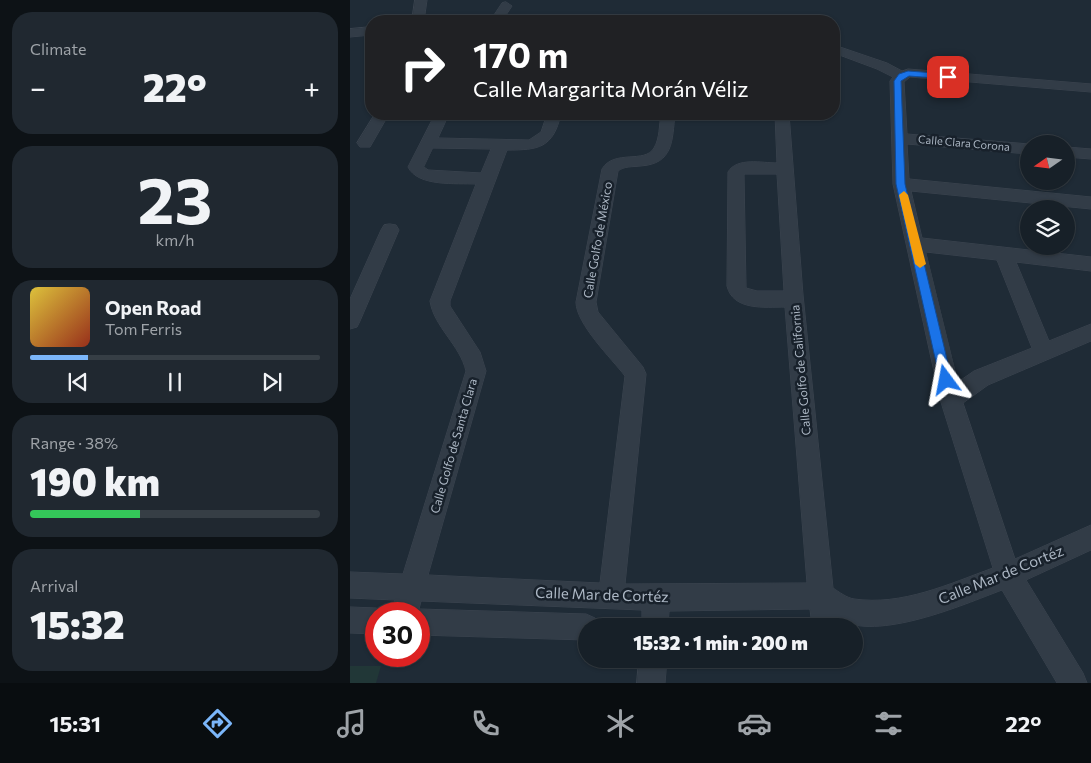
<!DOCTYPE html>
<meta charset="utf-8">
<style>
:root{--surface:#172028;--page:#202830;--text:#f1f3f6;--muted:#9ea3a8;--line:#363e45;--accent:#7bb6fa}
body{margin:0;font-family:Commissioner,sans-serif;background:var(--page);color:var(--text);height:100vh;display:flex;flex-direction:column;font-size:19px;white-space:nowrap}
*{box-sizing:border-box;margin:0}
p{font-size:16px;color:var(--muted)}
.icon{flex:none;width:28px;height:28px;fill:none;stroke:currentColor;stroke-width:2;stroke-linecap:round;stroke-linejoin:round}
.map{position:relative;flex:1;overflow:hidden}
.drawer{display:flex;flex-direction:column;gap:12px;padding:12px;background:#0d1216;width:350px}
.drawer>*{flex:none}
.top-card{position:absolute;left:15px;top:15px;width:475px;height:105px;border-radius:20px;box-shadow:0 1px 4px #0004,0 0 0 1px var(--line);background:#202124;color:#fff;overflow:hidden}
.needle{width:32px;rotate:256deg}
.controls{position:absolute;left:670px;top:135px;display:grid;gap:10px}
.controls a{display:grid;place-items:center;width:55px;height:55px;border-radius:50%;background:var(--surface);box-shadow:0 1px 4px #0004,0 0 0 1px var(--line);font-size:25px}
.speed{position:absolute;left:15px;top:602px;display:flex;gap:10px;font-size:25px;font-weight:700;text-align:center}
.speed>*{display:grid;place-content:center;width:65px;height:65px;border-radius:50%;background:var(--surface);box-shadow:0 1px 4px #0004,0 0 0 1px var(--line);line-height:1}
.speed .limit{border:8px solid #d22;background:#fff;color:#111}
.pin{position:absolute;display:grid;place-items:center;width:42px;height:42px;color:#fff;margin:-21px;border-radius:10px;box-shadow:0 2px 8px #0006}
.me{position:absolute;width:55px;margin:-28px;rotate:347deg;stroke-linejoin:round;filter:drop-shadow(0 0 4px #0008)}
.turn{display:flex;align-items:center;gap:18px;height:105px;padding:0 25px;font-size:22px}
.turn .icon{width:65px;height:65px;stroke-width:2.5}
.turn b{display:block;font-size:35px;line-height:42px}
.big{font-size:38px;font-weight:800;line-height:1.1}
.drawer .tile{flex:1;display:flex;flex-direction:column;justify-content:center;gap:8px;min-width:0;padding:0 18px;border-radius:20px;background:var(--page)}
.drawer .dial{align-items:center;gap:0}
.dial b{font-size:65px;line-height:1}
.song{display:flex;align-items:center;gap:15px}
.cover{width:60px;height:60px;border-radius:8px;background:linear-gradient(135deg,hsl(50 70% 55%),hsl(10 70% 35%))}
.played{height:5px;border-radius:2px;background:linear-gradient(90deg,var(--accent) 20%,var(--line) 20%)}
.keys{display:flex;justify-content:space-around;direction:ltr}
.heat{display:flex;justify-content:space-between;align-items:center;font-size:28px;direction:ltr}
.charge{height:8px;border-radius:4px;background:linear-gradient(90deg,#34c759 38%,var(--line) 0)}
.trip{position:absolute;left:228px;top:618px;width:285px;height:50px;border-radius:25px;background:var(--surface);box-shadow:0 1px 4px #0004,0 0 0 1px var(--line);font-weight:800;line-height:50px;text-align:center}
.dock{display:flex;height:80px;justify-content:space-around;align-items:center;background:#090d10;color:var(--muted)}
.dock .icon{width:35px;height:35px}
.dock .selected{color:var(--accent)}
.dock b{font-size:22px;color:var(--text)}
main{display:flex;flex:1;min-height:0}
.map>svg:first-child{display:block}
.green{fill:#213737}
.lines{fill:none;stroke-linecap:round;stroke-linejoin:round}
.street-casing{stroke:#3c4550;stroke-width:1}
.street{fill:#323c47;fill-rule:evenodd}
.route{fill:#1a73e8;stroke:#114b97}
.slow{fill:#f59e0b}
.labels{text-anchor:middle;stroke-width:5;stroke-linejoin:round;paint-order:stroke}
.far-street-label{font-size:11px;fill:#acb7c4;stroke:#18212b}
.street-label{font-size:12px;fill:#acb7c4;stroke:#18212b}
.near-street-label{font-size:15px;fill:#acb7c4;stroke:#18212b}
</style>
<main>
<section class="drawer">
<div class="tile"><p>Climate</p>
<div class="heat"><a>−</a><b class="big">22°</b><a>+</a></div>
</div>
<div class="tile dial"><b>23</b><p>km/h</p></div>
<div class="tile">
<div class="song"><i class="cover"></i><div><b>Open Road</b><p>Tom Ferris</p></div></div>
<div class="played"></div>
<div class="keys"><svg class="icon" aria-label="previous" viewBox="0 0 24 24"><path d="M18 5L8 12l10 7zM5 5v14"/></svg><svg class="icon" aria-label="pause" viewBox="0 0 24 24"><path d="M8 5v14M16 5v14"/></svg><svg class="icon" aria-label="next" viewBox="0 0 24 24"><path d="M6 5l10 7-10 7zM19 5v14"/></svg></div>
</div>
<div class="tile"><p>Range · 38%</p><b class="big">190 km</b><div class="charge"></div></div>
<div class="tile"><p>Arrival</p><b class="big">15:32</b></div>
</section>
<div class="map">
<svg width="741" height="683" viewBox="0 0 741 683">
<rect width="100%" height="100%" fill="#1f2b36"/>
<!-- green -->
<polygon class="green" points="0,666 31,666 26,683 0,683"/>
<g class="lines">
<defs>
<g id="street">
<polygon points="65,0 77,0 74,21 62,21"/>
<polygon points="156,2 162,6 152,21 140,21 152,3"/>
<polygon points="21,27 21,35 0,37 0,29"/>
<path d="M484,45L537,63L552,71L558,69L741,84V92L560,77L554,82L557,134L679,144V154L557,144L559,179L741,197V209L561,191L572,238L741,257V271L666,262L699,341L741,324V341L638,385L613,403L665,559L741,525V550L676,580L733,673L737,683H707L652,590C612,605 528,642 487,619L488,626H462L460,609L319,611L318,626H292V610L71,601L69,609L236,614L245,618L249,626H236V640L69,635V614H41L45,600L0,598V572L53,574L116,371C110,345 84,327 80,301L126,184C106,183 68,187 58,167L85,114H99L88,138L179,140L191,132L197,114H211C203,148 189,150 157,150L100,301V306L130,352L136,371L78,575L250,583L275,376C262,359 226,324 226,302L252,169C264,149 295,164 304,148C310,138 309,125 311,114H325C322,140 324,164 290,166C282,167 274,166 268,171L246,302L248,312L293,367L296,374L275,584L457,583L435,307C415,307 383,311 377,286L378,172C387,157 412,163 427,163L425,114H439L453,295L483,588C489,592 497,598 504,599C552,606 599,584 643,568L590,399L543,184L540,81L543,77L527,69L484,53ZM83,148L141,149L131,173L78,170L74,167ZM396,174H427L434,291H407L396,288L394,175ZM576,252L647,260L682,348L624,371L608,382Z"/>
<polygon points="25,114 39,114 20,147 10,147 7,143"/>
<polygon points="716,147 741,149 741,159 716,157"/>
<polygon points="40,224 46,225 49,230 10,321 7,327 0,329 0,299 31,230 34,225"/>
<polygon points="0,607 26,608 35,612 36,614 26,614 26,634 0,633"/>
<polygon points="289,659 317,659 315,683 287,683"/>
</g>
</defs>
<!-- street casing -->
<use href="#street" class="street-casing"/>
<!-- street -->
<use href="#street" class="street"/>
</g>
<!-- route -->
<polygon class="route" points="558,71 598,74 601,77 598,79 559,76 551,81 555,184 602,380 601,384 596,385 592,384 590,380 546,184 544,81 549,74"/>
<!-- slow -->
<polygon class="slow" points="554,191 558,195 576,264 570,268 565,264 549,195"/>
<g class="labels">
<!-- far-street labels -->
<g class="far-street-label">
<text transform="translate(614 143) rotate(5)" y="4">Calle Clara Corona</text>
</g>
<!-- street labels -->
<g class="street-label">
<text transform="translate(248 240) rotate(-80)" y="4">Calle Golfo de México</text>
<text transform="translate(451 370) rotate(-95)" y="4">Calle Golfo de California</text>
<text transform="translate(104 446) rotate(-74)" y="4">Calle Golfo de Santa Clara</text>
</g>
<!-- near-street labels -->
<g class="near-street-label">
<text transform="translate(651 575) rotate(-22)" y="5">Calle Mar de Cortéz</text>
<text transform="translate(252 595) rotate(2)" y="5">Calle Mar de Cortéz</text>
</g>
</g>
</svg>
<div class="controls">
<a><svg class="needle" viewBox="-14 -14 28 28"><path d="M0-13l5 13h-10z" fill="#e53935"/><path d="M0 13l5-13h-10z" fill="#9ea3a8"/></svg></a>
<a><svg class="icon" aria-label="layers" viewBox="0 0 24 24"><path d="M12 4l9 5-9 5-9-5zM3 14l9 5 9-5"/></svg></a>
</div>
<div class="speed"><div class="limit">30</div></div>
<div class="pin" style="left:598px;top:77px;background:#d93025"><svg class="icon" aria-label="arrive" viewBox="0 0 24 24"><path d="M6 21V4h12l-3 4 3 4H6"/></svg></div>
<svg class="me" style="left:596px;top:380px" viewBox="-20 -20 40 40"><path d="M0-17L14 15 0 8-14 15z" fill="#1a73e8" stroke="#fff" stroke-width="4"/></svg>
<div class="trip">15:32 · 1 min · 200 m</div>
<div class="top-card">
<div class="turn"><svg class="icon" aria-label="right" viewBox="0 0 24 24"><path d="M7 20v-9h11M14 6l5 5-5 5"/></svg><div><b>170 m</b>Calle Margarita Morán Véliz</div></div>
</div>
</div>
</main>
<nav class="dock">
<b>15:31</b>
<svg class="icon selected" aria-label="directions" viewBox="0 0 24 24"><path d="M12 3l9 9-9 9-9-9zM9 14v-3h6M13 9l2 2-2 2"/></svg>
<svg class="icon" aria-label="music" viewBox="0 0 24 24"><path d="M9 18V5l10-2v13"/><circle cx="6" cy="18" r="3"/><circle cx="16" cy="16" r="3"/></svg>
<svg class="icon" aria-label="phone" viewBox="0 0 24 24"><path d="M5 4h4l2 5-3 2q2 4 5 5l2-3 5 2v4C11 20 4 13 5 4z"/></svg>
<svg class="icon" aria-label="climate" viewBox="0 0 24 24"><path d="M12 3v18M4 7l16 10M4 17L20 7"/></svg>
<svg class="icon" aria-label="car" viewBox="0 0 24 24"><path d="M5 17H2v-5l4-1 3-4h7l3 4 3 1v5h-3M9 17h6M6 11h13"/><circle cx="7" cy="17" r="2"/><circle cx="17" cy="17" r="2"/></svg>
<svg class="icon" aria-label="filters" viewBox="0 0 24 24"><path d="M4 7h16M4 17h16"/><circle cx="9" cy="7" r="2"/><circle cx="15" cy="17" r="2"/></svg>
<b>22°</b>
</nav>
